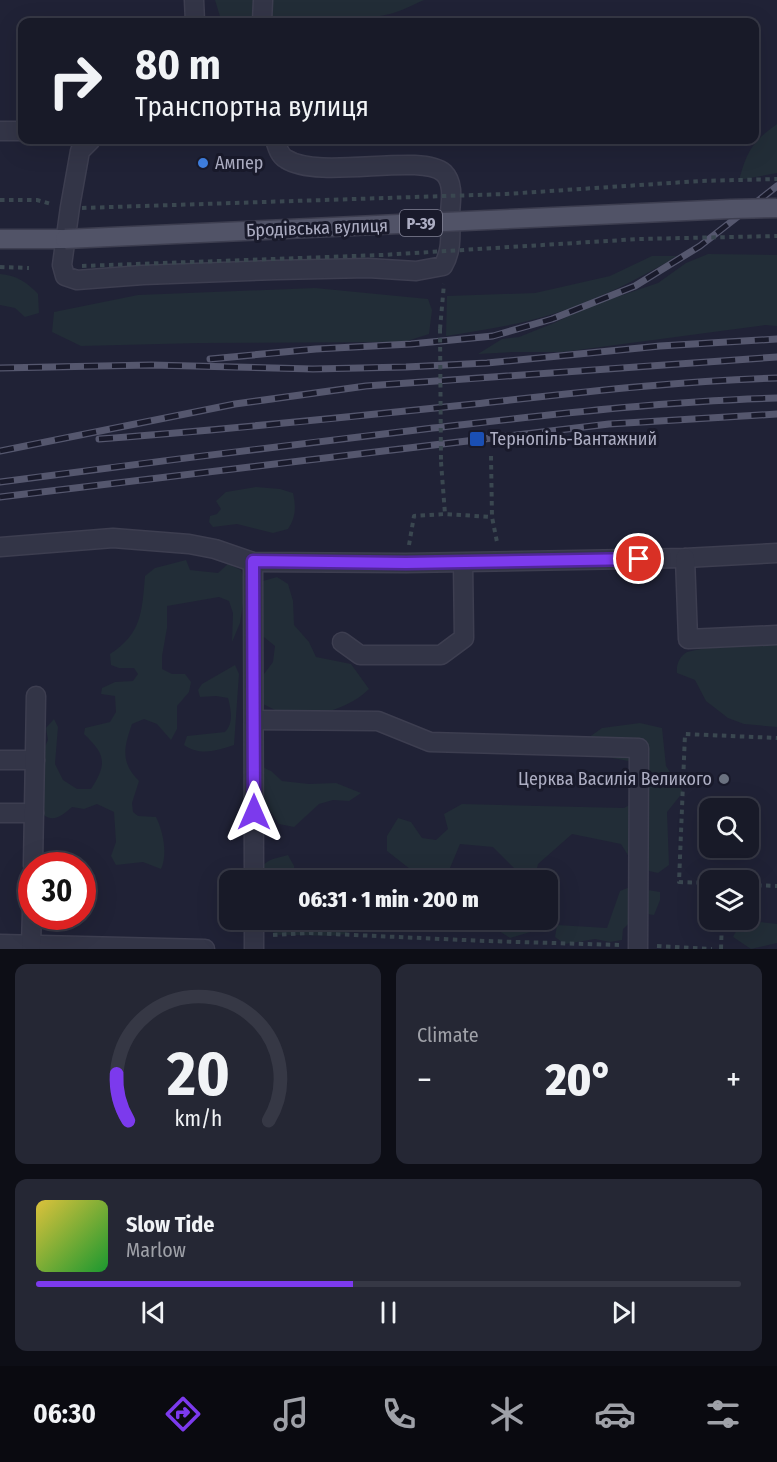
<!DOCTYPE html>
<meta charset="utf-8">
<style>
:root{--surface:#181a28;--page:#252734;--text:#f1f3f6;--muted:#9fa1a8;--line:#363845;--accent:#7c3aed}
body{margin:0;font-family:"Fira Sans Condensed",sans-serif;background:var(--page);color:var(--text);height:100vh;display:flex;flex-direction:column;font-size:22px;white-space:nowrap}
*{box-sizing:border-box;margin:0}
p{font-size:20px;color:var(--muted)}
.icon{flex:none;width:33px;height:33px;fill:none;stroke:currentColor;stroke-width:2;stroke-linecap:round;stroke-linejoin:round}
.map{position:relative;height:949px;overflow:hidden}
.sheet{display:flex;flex-direction:column;gap:15px;padding:15px;background:#0d0e16;flex:1}
.sheet>*{flex:none}
.top-card{position:absolute;left:18px;top:18px;width:741px;height:126px;border-radius:12px;box-shadow:0 6px 24px #0002,0 0 0 2px var(--line);background:#181a28;color:var(--text);overflow:hidden}
.buttons{position:absolute;left:699px;top:798px;display:grid;gap:12px}
.buttons a{display:grid;place-items:center;width:60px;height:60px;border-radius:12px;background:var(--surface);box-shadow:0 6px 24px #0002,0 0 0 2px var(--line);font-size:30px}
.speed{position:absolute;left:18px;top:852px;display:flex;gap:12px;font-size:30px;font-weight:700;text-align:center}
.speed>*{display:grid;place-content:center;width:78px;height:78px;border-radius:50%;background:var(--surface);box-shadow:0 6px 24px #0002,0 0 0 2px var(--line);line-height:1}
.speed .limit{border:9px solid #d22;background:#fff;color:#111}
.pin{position:absolute;display:grid;place-items:center;width:51px;height:51px;color:#fff;margin:-26px;border:3px solid #fff;border-radius:50%;box-shadow:0 2px 6px #0007}
.me{position:absolute;width:66px;margin:-33px;rotate:0deg;stroke-linejoin:round;filter:drop-shadow(0 0 4px #0008)}
.turn{display:flex;align-items:center;gap:21px;height:126px;padding:0 18px;font-size:27px}
.turn .icon{width:78px;height:78px;stroke-width:2.5}
.turn b{display:block;font-size:42px;line-height:51px}
.big{font-size:45px;font-weight:800;line-height:1.1}
.sheet .widget{flex:1;display:flex;flex-direction:column;justify-content:center;gap:9px;min-width:0;padding:0 21px;border-radius:12px;background:var(--page)}
.sheet .dial{align-items:center;gap:0}
.dial svg{height:156px;overflow:visible;fill:none;stroke:var(--line);stroke-width:7;stroke-linecap:round;text-anchor:middle}
.dial text{fill:var(--text);stroke:none}
.song{display:flex;align-items:center;gap:18px}
.cover{width:72px;height:72px;border-radius:9px;background:linear-gradient(135deg,hsl(50 70% 55%),hsl(130 70% 35%))}
.played{height:6px;border-radius:3px;background:linear-gradient(90deg,var(--accent) 45%,var(--line) 45%)}
.keys{display:flex;justify-content:space-around;direction:ltr}
.heat{display:flex;justify-content:space-between;align-items:center;font-size:33px;direction:ltr}
.sheet .tiles{flex:1;display:grid;gap:15px;grid-template-columns:1fr 1fr}
.widget:last-child{grid-column:span 2}
.trip{position:absolute;left:219px;top:870px;width:339px;height:60px;border-radius:12px;background:var(--surface);box-shadow:0 6px 24px #0002,0 0 0 2px var(--line);font-weight:800;line-height:60px;text-align:center}
.dock{display:flex;height:96px;justify-content:space-around;align-items:center;background:#0a0a10;color:var(--muted)}
.dock .icon{width:42px;height:42px}
.dock .current{color:var(--accent)}
.dock b{font-size:27px;color:var(--text)}
.map>svg:first-child{display:block}
.green{fill:#222d37}
.lines{fill:none;stroke-linecap:round;stroke-linejoin:round}
.minor-casing{stroke:#3d3e50;stroke-width:21}
.major-casing{stroke:#3d3e50;stroke-width:21}
.path{stroke:#3a4750;stroke-width:4;stroke-dasharray:4.5 4.5;stroke-linecap:butt}
.minor{stroke:#333547;stroke-width:18}
.major{stroke:#515367;stroke-width:18}
.rail-casing{stroke:#55576e;stroke-width:7}
.rail{stroke:#191a2b;stroke-width:4.5;stroke-dasharray:14;stroke-linecap:butt}
.major-bridge-casing{stroke:#3d3e50;stroke-width:21;stroke-linecap:butt}
.path-bridge{stroke:#3a4750;stroke-width:4;stroke-dasharray:4.5 4.5;stroke-linecap:butt}
.major-bridge{stroke:#515367;stroke-width:18}
.route-casing{stroke:#51269a;stroke-width:15}
.route{stroke:#7c3aed;stroke-width:10}
.shop-dot{fill:#3f7fe0;stroke:#191a2b;stroke-width:2}
.transit-dot{fill:#1a4fb4;stroke:#191a2b;stroke-width:2}
.worship-dot{fill:#6b7280;stroke:#191a2b;stroke-width:2}
.labels{text-anchor:middle;stroke-width:6;stroke-linejoin:round;paint-order:stroke}
.shield{fill:#191a2b;stroke:#818295;stroke-width:1.5}
.shield-label{font-size:16px;font-weight:bold;fill:#adaec3}
.poi-label{font-size:18px;fill:#adaec3;stroke:#191a2b;text-anchor:start}
.street-label{font-size:18px;fill:#adaec3;stroke:#191a2b}
</style>
<div class="map">
<svg width="777" height="949" viewBox="0 0 777 949">
<rect width="100%" height="100%" fill="#202236"/>
<!-- green -->
<g class="green">
<path d="M215,0H424C412,5 398,13 385,15C355,21 279,28 252,18C243,25 231,24 221,20Z"/>
<path d="M777,124V173L739,180C747,151 752,142 777,124Z"/>
<polygon points="708,254 777,255 777,326 765,325 563,352 513,352 478,354 502,339 519,337 554,323 590,306 658,283 686,263"/>
<path d="M652,256H678C638,279 598,300 553,314C518,325 482,330 446,336L447,296L535,293L610,276Z"/>
<path d="M0,274C16,275 28,283 38,294L39,313L25,317L15,308L0,305Z"/>
<polygon points="315,288 428,299 432,310 429,334 404,342 200,343 81,346 52,332 54,312 138,295"/>
<path d="M256,487L280,489L293,493C296,507 296,517 288,529L273,533L237,524L213,527L209,522L210,516L217,514L221,509L216,501L226,492Z"/>
<path d="M186,560L190,570L218,573L228,564L241,570L246,585L240,623L232,642L233,613L229,601L219,597L167,606V628L162,656V669L172,674H185L191,682L189,692L177,706V729L171,740L157,724L144,719L132,724C124,747 120,762 139,781L132,803L133,812L138,816L156,817C163,831 168,854 161,869L143,862L116,865L111,856L116,842L114,812L97,804L84,809L72,807C57,820 51,823 36,809L44,749L48,740L46,728L54,719L58,727L55,764L63,780L77,789H91C108,763 105,754 84,734L85,728L110,722L116,712L115,696L101,694L102,688L115,682L133,681L138,674L134,668H119L111,665L110,654C142,634 142,611 145,576L155,568Z"/>
<path d="M277,577L288,584L293,601L294,625L309,642L316,657L351,664L369,689C350,708 316,718 289,715C279,714 268,705 258,702L261,678L273,662L275,646L249,625L250,592L263,581Z"/>
<path d="M777,641V727L744,724L728,718L706,701L695,680L677,673C676,664 680,656 687,652L731,642Z"/>
<path d="M235,665L239,674L234,745C216,751 200,756 184,745L187,736L225,732C234,723 231,710 228,698L216,696L200,697L198,690L202,684Z"/>
<polygon points="640,723 662,728 666,766 683,792 667,812 669,865 658,873 636,868 621,844 572,834 538,864 534,880 516,880 516,870 493,847 460,844 445,880 424,880 387,851 387,836 398,818 411,822 422,838 436,840 448,829 444,814 462,804 624,808 637,801 639,763 586,753 588,738 602,728"/>
<polygon points="260,766 271,771 282,781 309,784 336,783 361,793 349,801 333,800 319,804 294,827 279,824 261,797"/>
<path d="M288,855L294,866V880H256C262,860 269,860 288,855Z"/>
<polygon points="630,887 660,892 660,900 654,915 640,913 623,929 622,940 610,942 595,939 565,944 555,937 557,925 607,928 620,891"/>
<path d="M266,920H347V934C323,938 300,934 276,935L266,926Z"/>
<polygon points="497,920 536,920 537,930 510,938 487,923"/>
<polygon points="742,920 777,924 777,943 751,949 733,937"/>
</g>
<g class="lines">
<defs>
<g id="minor">
<polyline points="194,0 195,22"/>
<polyline points="262,22 263,0"/>
<polyline points="0,131 22,131"/>
<path d="M91,140L80,151L70,207L62,265L65,276L77,280L143,275L276,270L368,268L416,271L443,266C453,249 450,232 450,213C451,200 454,183 444,173C420,152 321,181 286,159C279,155 277,146 275,140"/>
<polyline points="0,547 113,538 189,544 215,549 253,562 406,563 685,558 777,553"/>
<polyline points="685,558 688,639 777,635"/>
<polyline points="253,562 254,880"/>
<polyline points="342,642 360,655 441,655 464,638 463,563"/>
<polyline points="254,720 378,721 430,742 639,748 638,949"/>
<polyline points="0,760 35,760"/>
<polyline points="0,813 34,813"/>
<polyline points="33,866 36,696"/>
<polyline points="254,920 254,949"/>
<polyline points="0,944 205,949"/>
<polyline points="31,945 32,911"/>
</g>
<polyline id="major" points="0,239 65,239"/>
</defs>
<!-- minor casing -->
<use href="#minor" class="minor-casing"/>
<!-- major casing -->
<use href="#major" class="major-casing"/>
<!-- path -->
<g class="path">
<polyline points="0,200 37,200 51,204"/>
<polyline points="0,267 29,268"/>
<polyline points="440,329 444,284"/>
<polyline points="491,456 492,517 497,542"/>
<polyline points="441,462 445,514"/>
<polyline points="409,545 414,516 445,514 492,517"/>
<polyline points="710,883 679,882 685,734 777,738"/>
<polyline points="748,885 777,886"/>
<polyline points="273,935 310,933 486,941 619,945"/>
<polyline points="657,946 712,949"/>
<polyline points="721,949 722,920"/>
</g>
<!-- minor -->
<use href="#minor" class="minor"/>
<!-- major -->
<use href="#major" class="major"/>
<defs>
<g id="rail">
<polyline points="210,359 316,349 411,344 493,336 552,319 635,286 700,246 777,186"/>
<polyline points="0,368 151,365 313,369 406,367 487,363 660,346 777,339"/>
<path d="M99,439C224,430 349,417 474,404C575,393 675,381 777,378"/>
<polyline points="0,451 235,404 366,386 777,357"/>
<path d="M0,482C144,463 289,445 433,428C548,415 662,401 777,398"/>
<polyline points="0,497 609,424 777,414"/>
</g>
</defs>
<!-- rail casing -->
<use href="#rail" class="rail-casing"/>
<!-- rail -->
<use href="#rail" class="rail"/>
<defs>
<polyline id="major-bridge" points="65,239 731,209 777,208"/>
</defs>
<!-- major-bridge casing -->
<use href="#major-bridge" class="major-bridge-casing"/>
<!-- path-bridge -->
<g class="path-bridge">
<polyline points="82,208 506,194 700,181 777,179"/>
<polyline points="82,266 382,255 639,239 777,236"/>
<polyline points="440,329 441,462"/>
</g>
<!-- major-bridge -->
<use href="#major-bridge" class="major-bridge"/>
</g>
<g class="lines">
<defs>
<polyline id="route" points="254,812 253,561 406,563 639,559"/>
</defs>
<!-- route casing -->
<use href="#route" class="route-casing"/>
<!-- route -->
<use href="#route" class="route"/>
</g>
<!-- markers -->
<circle class="shop-dot" cx="203" cy="163" r="6"/>
<rect class="transit-dot" x="469" y="431" width="16" height="16" rx="3"/>
<circle class="worship-dot" cx="724" cy="779" r="6"/>
<g class="labels">
<!-- shield labels -->
<rect class="shield" x="400" y="210" width="42" height="26" rx="4.5"/>
<g class="shield-label">
<text x="421" y="229">Р-39</text>
</g>
<!-- poi labels -->
<g class="poi-label">
<text x="215" y="169">Ампер</text>
<text x="490" y="445">Тернопіль-Вантажний</text>
<text x="712" y="785" text-anchor="end">Церква Василія Великого</text>
</g>
<!-- street labels -->
<g class="street-label">
<text transform="translate(317 228) rotate(-2)" y="6">Бродівська вулиця</text>
</g>
</g>
</svg>
<div class="buttons">
<a><svg class="icon" aria-label="search" viewBox="0 0 24 24"><circle cx="10" cy="10" r="6"/><path d="M15 15l6 6"/></svg></a>
<a><svg class="icon" aria-label="layers" viewBox="0 0 24 24"><path d="M12 4l9 5-9 5-9-5zM3 14l9 5 9-5"/></svg></a>
</div>
<div class="speed"><div class="limit">30</div></div>
<div class="pin" style="left:639px;top:559px;background:#d93025"><svg class="icon" aria-label="arrive" viewBox="0 0 24 24"><path d="M6 21V4h12l-3 4 3 4H6"/></svg></div>
<svg class="me" style="left:254px;top:812px" viewBox="-20 -20 40 40"><path d="M0-17L14 15 0 8-14 15z" fill="#7c3aed" stroke="#fff" stroke-width="4"/></svg>
<div class="trip">06:31 · 1 min · 200 m</div>
<div class="top-card">
<div class="turn"><svg class="icon" aria-label="right" viewBox="0 0 24 24"><path d="M7 20v-9h11M14 6l5 5-5 5"/></svg><div><b>80 m</b>Транспортна вулиця</div></div>
</div>
</div>
<section class="sheet">
<div class="tiles">
<div class="widget dial"><svg viewBox="0 0 100 80">
<path d="M14 69A42 42 0 1 1 86 69"/>
<path d="M14 69A42 42 0 0 1 8 45" stroke="#7c3aed"/>
<text x="50" y="56" font-size="32" font-weight="700">20</text>
<text x="50" y="72" font-size="11">km/h</text>
</svg></div>
<div class="widget"><p>Climate</p>
<div class="heat"><a>−</a><b class="big">20°</b><a>+</a></div>
</div>
<div class="widget">
<div class="song"><i class="cover"></i><div><b>Slow Tide</b><p>Marlow</p></div></div>
<div class="played"></div>
<div class="keys"><svg class="icon" aria-label="previous" viewBox="0 0 24 24"><path d="M18 5L8 12l10 7zM5 5v14"/></svg><svg class="icon" aria-label="pause" viewBox="0 0 24 24"><path d="M8 5v14M16 5v14"/></svg><svg class="icon" aria-label="next" viewBox="0 0 24 24"><path d="M6 5l10 7-10 7zM19 5v14"/></svg></div>
</div>
</div>
</section>
<nav class="dock">
<b>06:30</b>
<svg class="icon current" aria-label="directions" viewBox="0 0 24 24"><path d="M12 3l9 9-9 9-9-9zM9 14v-3h6M13 9l2 2-2 2"/></svg>
<svg class="icon" aria-label="music" viewBox="0 0 24 24"><path d="M9 18V5l10-2v13"/><circle cx="6" cy="18" r="3"/><circle cx="16" cy="16" r="3"/></svg>
<svg class="icon" aria-label="phone" viewBox="0 0 24 24"><path d="M5 4h4l2 5-3 2q2 4 5 5l2-3 5 2v4C11 20 4 13 5 4z"/></svg>
<svg class="icon" aria-label="climate" viewBox="0 0 24 24"><path d="M12 3v18M4 7l16 10M4 17L20 7"/></svg>
<svg class="icon" aria-label="car" viewBox="0 0 24 24"><path d="M5 17H2v-5l4-1 3-4h7l3 4 3 1v5h-3M9 17h6M6 11h13"/><circle cx="7" cy="17" r="2"/><circle cx="17" cy="17" r="2"/></svg>
<svg class="icon" aria-label="filters" viewBox="0 0 24 24"><path d="M4 7h16M4 17h16"/><circle cx="9" cy="7" r="2"/><circle cx="15" cy="17" r="2"/></svg>
</nav>
